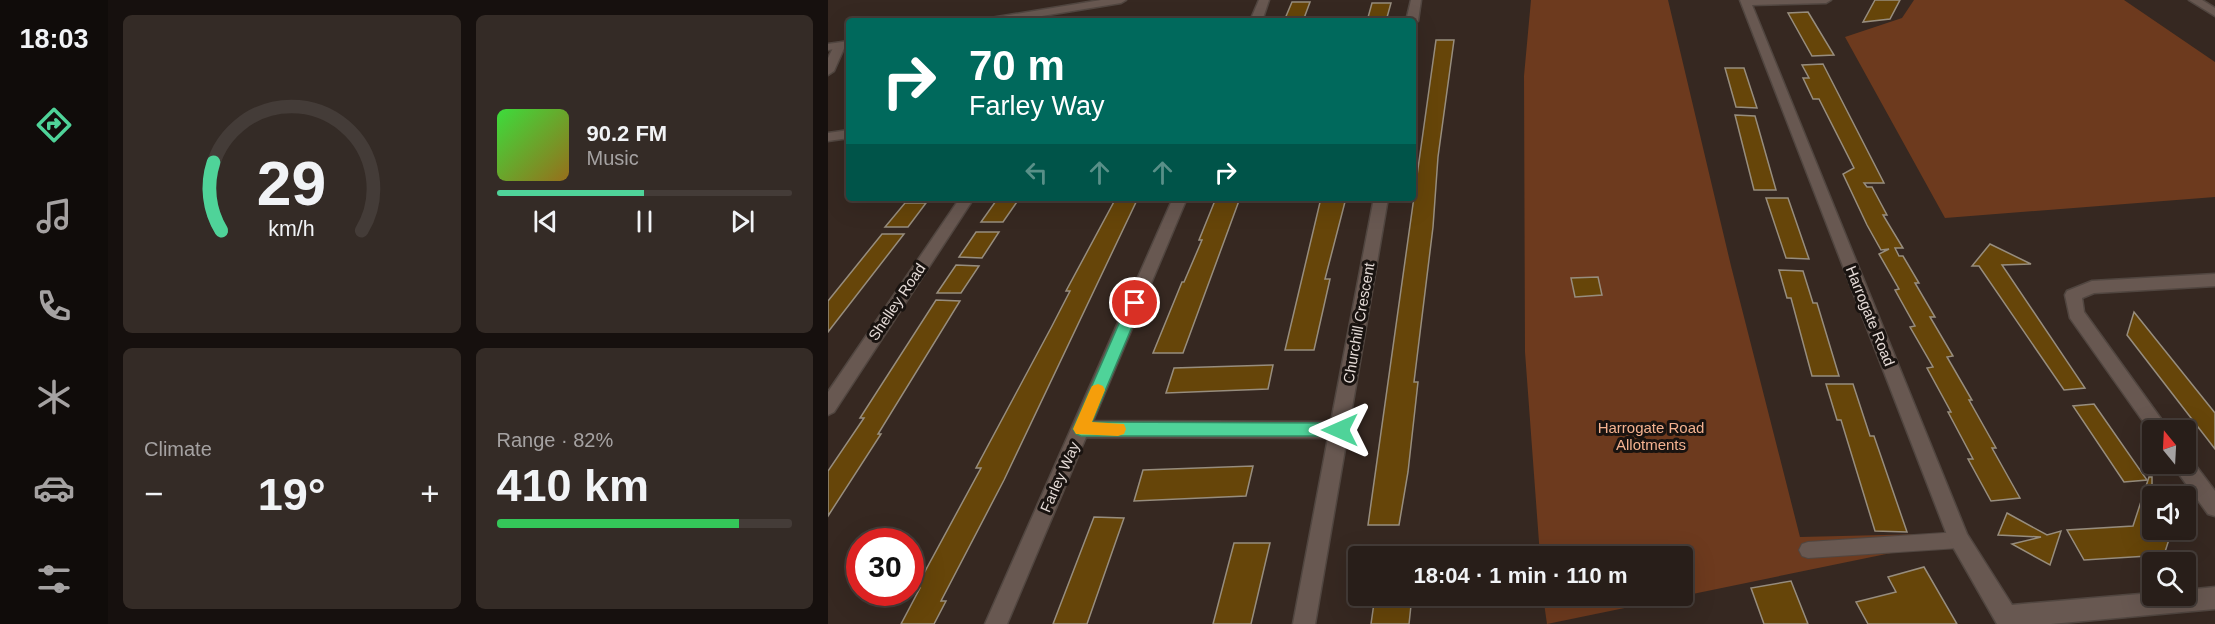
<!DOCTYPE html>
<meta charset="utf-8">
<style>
:root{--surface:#281e19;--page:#342b26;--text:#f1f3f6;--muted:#a5a2a2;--line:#443c38;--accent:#4fd399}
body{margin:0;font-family:Helvetica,sans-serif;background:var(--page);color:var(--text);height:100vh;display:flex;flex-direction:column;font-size:22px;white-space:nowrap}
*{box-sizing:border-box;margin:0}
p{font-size:20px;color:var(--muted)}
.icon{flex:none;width:33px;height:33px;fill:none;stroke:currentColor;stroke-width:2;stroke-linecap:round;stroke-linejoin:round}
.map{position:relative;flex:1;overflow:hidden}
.panel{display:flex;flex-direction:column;gap:15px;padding:15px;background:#16100e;width:720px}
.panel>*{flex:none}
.banner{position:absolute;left:18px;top:18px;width:570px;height:183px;border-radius:6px;box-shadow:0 6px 24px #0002,0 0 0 2px var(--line);background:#00695c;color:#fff;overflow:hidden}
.needle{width:39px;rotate:342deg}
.tools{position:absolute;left:1314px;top:420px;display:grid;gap:12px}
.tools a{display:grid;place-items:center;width:54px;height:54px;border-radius:6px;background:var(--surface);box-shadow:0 6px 24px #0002,0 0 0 2px var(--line);font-size:30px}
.speed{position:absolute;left:18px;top:528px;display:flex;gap:12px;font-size:30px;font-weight:700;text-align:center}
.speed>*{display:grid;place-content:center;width:78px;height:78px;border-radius:50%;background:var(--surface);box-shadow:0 6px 24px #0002,0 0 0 2px var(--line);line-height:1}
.speed .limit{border:9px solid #d22;background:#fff;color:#111}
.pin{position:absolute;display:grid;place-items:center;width:51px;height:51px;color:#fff;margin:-26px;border:3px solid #fff;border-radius:50%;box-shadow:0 2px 6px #0007}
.me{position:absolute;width:66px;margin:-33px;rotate:270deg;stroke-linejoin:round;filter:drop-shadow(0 0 4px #0008)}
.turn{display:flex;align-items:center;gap:21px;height:126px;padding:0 24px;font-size:27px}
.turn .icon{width:78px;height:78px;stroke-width:2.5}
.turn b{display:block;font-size:42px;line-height:51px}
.lanes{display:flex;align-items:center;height:57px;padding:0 24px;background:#0003;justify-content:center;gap:30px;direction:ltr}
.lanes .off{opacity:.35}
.big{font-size:45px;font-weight:700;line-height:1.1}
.panel .tile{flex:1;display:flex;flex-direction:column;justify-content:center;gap:9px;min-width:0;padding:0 21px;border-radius:9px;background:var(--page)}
.panel .dial{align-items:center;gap:0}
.dial svg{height:156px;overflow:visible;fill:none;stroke:var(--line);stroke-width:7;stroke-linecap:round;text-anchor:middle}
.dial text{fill:var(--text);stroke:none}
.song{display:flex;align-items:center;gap:18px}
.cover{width:72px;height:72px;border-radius:9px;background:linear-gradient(135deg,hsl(120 70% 55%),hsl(40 70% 35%))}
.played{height:6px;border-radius:3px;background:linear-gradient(90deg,var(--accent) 50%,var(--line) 50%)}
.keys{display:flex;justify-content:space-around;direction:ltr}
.heat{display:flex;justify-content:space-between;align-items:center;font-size:33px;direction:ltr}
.charge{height:9px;border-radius:4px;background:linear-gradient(90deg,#34c759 82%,var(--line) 0)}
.panel .tiles{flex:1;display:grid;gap:15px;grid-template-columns:repeat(2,1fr)}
.trip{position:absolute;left:520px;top:546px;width:345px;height:60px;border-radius:6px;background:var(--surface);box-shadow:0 6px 24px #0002,0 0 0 2px var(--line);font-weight:700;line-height:60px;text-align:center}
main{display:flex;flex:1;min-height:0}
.menu{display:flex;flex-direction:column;width:108px;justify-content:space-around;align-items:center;background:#100c0a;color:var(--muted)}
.menu .icon{width:42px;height:42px}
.menu .current{color:var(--accent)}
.menu b{font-size:27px;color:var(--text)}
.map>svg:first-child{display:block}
.green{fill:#6d3a1e}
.building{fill:#664509;stroke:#978d7e;stroke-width:1.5}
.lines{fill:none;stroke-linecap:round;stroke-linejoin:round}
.service-casing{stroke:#514640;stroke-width:2}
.minor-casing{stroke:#514640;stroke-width:3}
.tertiary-casing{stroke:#514640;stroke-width:3}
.service{fill:#685851;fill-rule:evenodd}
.minor{fill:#685851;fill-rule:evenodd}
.tertiary{fill:#685851;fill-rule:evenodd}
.route{fill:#4fd399;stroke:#338963;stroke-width:1.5}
.slow{fill:#f59e0b}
.labels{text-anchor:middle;stroke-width:6;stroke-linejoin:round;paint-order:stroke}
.street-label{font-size:15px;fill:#e5dbd7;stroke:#191310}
.park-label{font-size:15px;fill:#f4b290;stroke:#191310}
</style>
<main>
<nav class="menu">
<b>18:03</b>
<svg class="icon current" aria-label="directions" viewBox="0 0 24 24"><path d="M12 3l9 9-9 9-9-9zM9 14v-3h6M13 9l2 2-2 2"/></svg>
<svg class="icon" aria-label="music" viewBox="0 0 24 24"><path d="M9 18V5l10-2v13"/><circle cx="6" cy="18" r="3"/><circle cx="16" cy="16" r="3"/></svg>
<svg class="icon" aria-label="phone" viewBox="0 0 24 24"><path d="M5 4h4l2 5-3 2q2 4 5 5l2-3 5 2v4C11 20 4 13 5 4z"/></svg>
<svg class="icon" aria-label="climate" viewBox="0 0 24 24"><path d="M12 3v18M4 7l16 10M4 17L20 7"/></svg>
<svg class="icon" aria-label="car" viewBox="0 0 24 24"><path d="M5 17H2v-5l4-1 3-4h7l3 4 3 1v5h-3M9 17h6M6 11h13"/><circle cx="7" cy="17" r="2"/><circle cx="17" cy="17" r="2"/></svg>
<svg class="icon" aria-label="filters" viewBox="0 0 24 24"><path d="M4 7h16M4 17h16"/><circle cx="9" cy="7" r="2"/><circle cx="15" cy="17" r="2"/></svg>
</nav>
<section class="panel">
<div class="tiles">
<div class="tile dial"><svg viewBox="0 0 100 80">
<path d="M14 69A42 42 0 1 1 86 69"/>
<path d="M14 69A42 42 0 0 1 10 34" stroke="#4fd399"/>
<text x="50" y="56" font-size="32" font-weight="700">29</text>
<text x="50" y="72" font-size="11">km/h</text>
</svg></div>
<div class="tile">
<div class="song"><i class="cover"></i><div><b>90.2 FM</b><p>Music</p></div></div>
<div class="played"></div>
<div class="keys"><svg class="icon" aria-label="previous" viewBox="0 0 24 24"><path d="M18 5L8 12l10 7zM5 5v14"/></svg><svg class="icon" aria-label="pause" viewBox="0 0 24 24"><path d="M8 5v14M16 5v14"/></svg><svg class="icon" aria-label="next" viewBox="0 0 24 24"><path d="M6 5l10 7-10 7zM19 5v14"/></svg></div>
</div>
<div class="tile"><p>Climate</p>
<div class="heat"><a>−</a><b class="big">19°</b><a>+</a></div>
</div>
<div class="tile"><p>Range · 82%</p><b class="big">410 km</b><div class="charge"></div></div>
</div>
</section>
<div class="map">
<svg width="1387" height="624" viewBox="0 0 1387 624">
<rect width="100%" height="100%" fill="#362821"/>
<!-- green -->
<g class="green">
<polygon points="703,0 840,0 903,266 972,537 1097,534 1102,545 719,624 715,596 855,596 855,556 712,556 697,352 696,76"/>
<polygon points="1086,0 1296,0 1387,62 1387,197 1117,218 1017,37 1074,18"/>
</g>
<!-- building -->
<g class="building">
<polygon points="1047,0 1072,0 1062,19 1035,22"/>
<polygon points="464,2 482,2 475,21 456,21"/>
<polygon points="544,3 563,3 558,21 539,21"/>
<polygon points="980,12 1006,55 984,56 960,13"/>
<polygon points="608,40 626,40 610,157 605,227 586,382 590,382 580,472 571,525 540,525"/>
<polygon points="995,64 1056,183 1036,183 1039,187 1044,187 1059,215 1055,215 1075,248 1067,248 1071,256 1075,256 1091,283 1087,283 1107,317 1102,317 1125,356 1119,357 1144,400 1141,400 1168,448 1164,448 1192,498 1163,501 1140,459 1145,459 1120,412 1123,412 1099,368 1105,367 1082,327 1087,326 1067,290 1071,289 1051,254 1061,249 1053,250 1039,225 1015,174 1026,168 991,99 985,99 975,78 981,78 974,65"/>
<polygon points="897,68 916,68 929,108 908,107"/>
<polygon points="907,115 927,116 948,190 926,190"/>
<polygon points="170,198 191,199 175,222 153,222"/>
<polygon points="288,198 310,198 176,480 113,601 118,601 106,624 73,624 92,588 88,588 153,468 148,468 224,326 242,291 238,291"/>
<polygon points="388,198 412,198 355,353 325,353 354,282 356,282 374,240 371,240"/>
<polygon points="493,198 518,198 497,279 502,279 486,350 457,350"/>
<polygon points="938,198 960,198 981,259 958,258"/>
<polygon points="77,203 98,203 80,227 57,227"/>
<polygon points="148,232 171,232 154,258 131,257"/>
<polygon points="54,234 76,234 0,332 0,301"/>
<polygon points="1162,244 1203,264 1174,265 1257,388 1236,390 1151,266 1144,266"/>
<polygon points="128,265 151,266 133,293 109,293"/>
<polygon points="951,270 975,271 985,303 989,303 1011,376 984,376 963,298 959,298"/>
<polygon points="770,277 774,295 747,297 743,278"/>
<polygon points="108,300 132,301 50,434 53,434 0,516 0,471 36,418 32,418"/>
<polygon points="1306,312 1387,413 1387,449 1299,335"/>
<polygon points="445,365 440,389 338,393 346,368"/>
<polygon points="998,384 1025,384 1042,436 1046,436 1079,532 1047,531 1013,420 1009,420"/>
<polygon points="1266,404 1319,480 1296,482 1245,406"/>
<polygon points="425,466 418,496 306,501 315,470"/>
<polygon points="1321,477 1324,477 1324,530 1344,530 1336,555 1256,560 1239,530 1305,526"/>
<polygon points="1179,513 1219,535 1233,531 1222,565 1184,544 1213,537 1170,535"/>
<polygon points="266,517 296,518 259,624 225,624"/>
<polygon points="406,543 442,543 423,624 385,624"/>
<polygon points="1096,567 1129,624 1040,624 1028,602 1068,592 1060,577"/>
<polygon points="963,581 980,624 936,624 923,588"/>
<polygon points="547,596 584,596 581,624 543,624"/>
</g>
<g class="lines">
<defs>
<polygon id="service" points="1131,532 1137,534 1139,540 1137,546 1131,548 980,558 974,556 971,550 974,544 980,542"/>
<g id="minor">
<polygon points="431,0 441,0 434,21 422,21"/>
<polygon points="583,0 593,0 590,21 585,24 585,21 578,21"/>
<polygon points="912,0 1003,0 998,3 924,5 1139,534 1184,605 1324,593 1324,596 1358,596 1358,590 1387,587 1387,609 1223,624 1169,624 1121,540"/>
<polygon points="1361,0 1374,0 1387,8 1387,16"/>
<polygon points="11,43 17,46 6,71 0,75 0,58 7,44"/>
<polygon points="21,130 21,138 0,141 0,133"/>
<polygon points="132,198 146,198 6,412 0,415 0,392"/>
<polygon points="345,198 359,198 265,421 503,422 546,198 560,198 487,624 465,624 500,438 258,437 179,624 157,624"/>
<polygon points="1387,274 1387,286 1266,293 1254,298 1256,312 1341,430 1324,430 1324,434 1242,318 1237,295 1239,291 1264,281"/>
<polygon points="1358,456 1362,458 1387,491 1387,516 1380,514 1348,470 1346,464 1358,464"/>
</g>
<g id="tertiary">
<polygon points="273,0 298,0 293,3 184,21 157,21 163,18"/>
<polygon points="21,41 21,47 0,50 0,44"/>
</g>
</defs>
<!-- service casing -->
<use href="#service" class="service-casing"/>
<!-- minor casing -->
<use href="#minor" class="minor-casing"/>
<!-- tertiary casing -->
<use href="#tertiary" class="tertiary-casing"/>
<!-- service -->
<use href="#service" class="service"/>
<!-- minor -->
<use href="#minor" class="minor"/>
<!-- tertiary -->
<use href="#tertiary" class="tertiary"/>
</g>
<!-- route -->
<polygon class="route" points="307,298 314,303 264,422 512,423 518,425 520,430 518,434 512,436 253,436 248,434 245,429 300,303"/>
<!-- slow -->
<polygon class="slow" points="270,384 275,386 277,390 264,422 296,424 298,429 296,434 290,436 248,434 245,429 262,390 264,386"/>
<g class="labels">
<!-- street labels -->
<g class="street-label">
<text transform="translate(69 302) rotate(-56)" y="5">Shelley Road</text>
<text transform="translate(1042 316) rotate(68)" y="5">Harrogate Road</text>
<text transform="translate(531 323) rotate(-80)" y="5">Churchill Crescent</text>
<text transform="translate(232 477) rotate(-66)" y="5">Farley Way</text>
</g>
<!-- park labels -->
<g class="park-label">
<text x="823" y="433">Harrogate Road<tspan x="823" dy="17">Allotments</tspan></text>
</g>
</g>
</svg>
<div class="tools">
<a><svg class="needle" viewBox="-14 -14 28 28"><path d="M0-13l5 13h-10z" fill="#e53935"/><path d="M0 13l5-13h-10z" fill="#a5a2a2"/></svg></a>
<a><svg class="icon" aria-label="sound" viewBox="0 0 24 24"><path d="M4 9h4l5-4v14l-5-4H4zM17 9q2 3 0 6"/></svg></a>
<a><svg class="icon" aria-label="search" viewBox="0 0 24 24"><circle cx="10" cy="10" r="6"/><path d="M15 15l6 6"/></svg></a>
</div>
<div class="speed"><div class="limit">30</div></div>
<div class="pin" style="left:307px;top:303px;background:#d93025"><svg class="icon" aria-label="arrive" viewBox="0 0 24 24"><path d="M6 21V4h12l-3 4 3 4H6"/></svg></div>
<svg class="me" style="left:512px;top:430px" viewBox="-20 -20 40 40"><path d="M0-17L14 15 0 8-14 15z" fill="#4fd399" stroke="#fff" stroke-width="4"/></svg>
<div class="trip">18:04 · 1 min · 110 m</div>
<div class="banner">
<div class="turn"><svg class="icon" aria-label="right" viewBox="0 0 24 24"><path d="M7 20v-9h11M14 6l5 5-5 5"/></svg><div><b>70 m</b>Farley Way</div></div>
<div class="lanes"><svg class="icon off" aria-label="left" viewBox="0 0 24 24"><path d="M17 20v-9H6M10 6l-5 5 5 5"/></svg><svg class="icon off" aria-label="ahead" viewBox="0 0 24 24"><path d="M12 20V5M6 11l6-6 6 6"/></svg><svg class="icon off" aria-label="ahead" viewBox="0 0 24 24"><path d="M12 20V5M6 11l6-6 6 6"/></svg><svg class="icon" aria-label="right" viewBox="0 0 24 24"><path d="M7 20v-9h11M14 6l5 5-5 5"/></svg></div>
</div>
</div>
</main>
